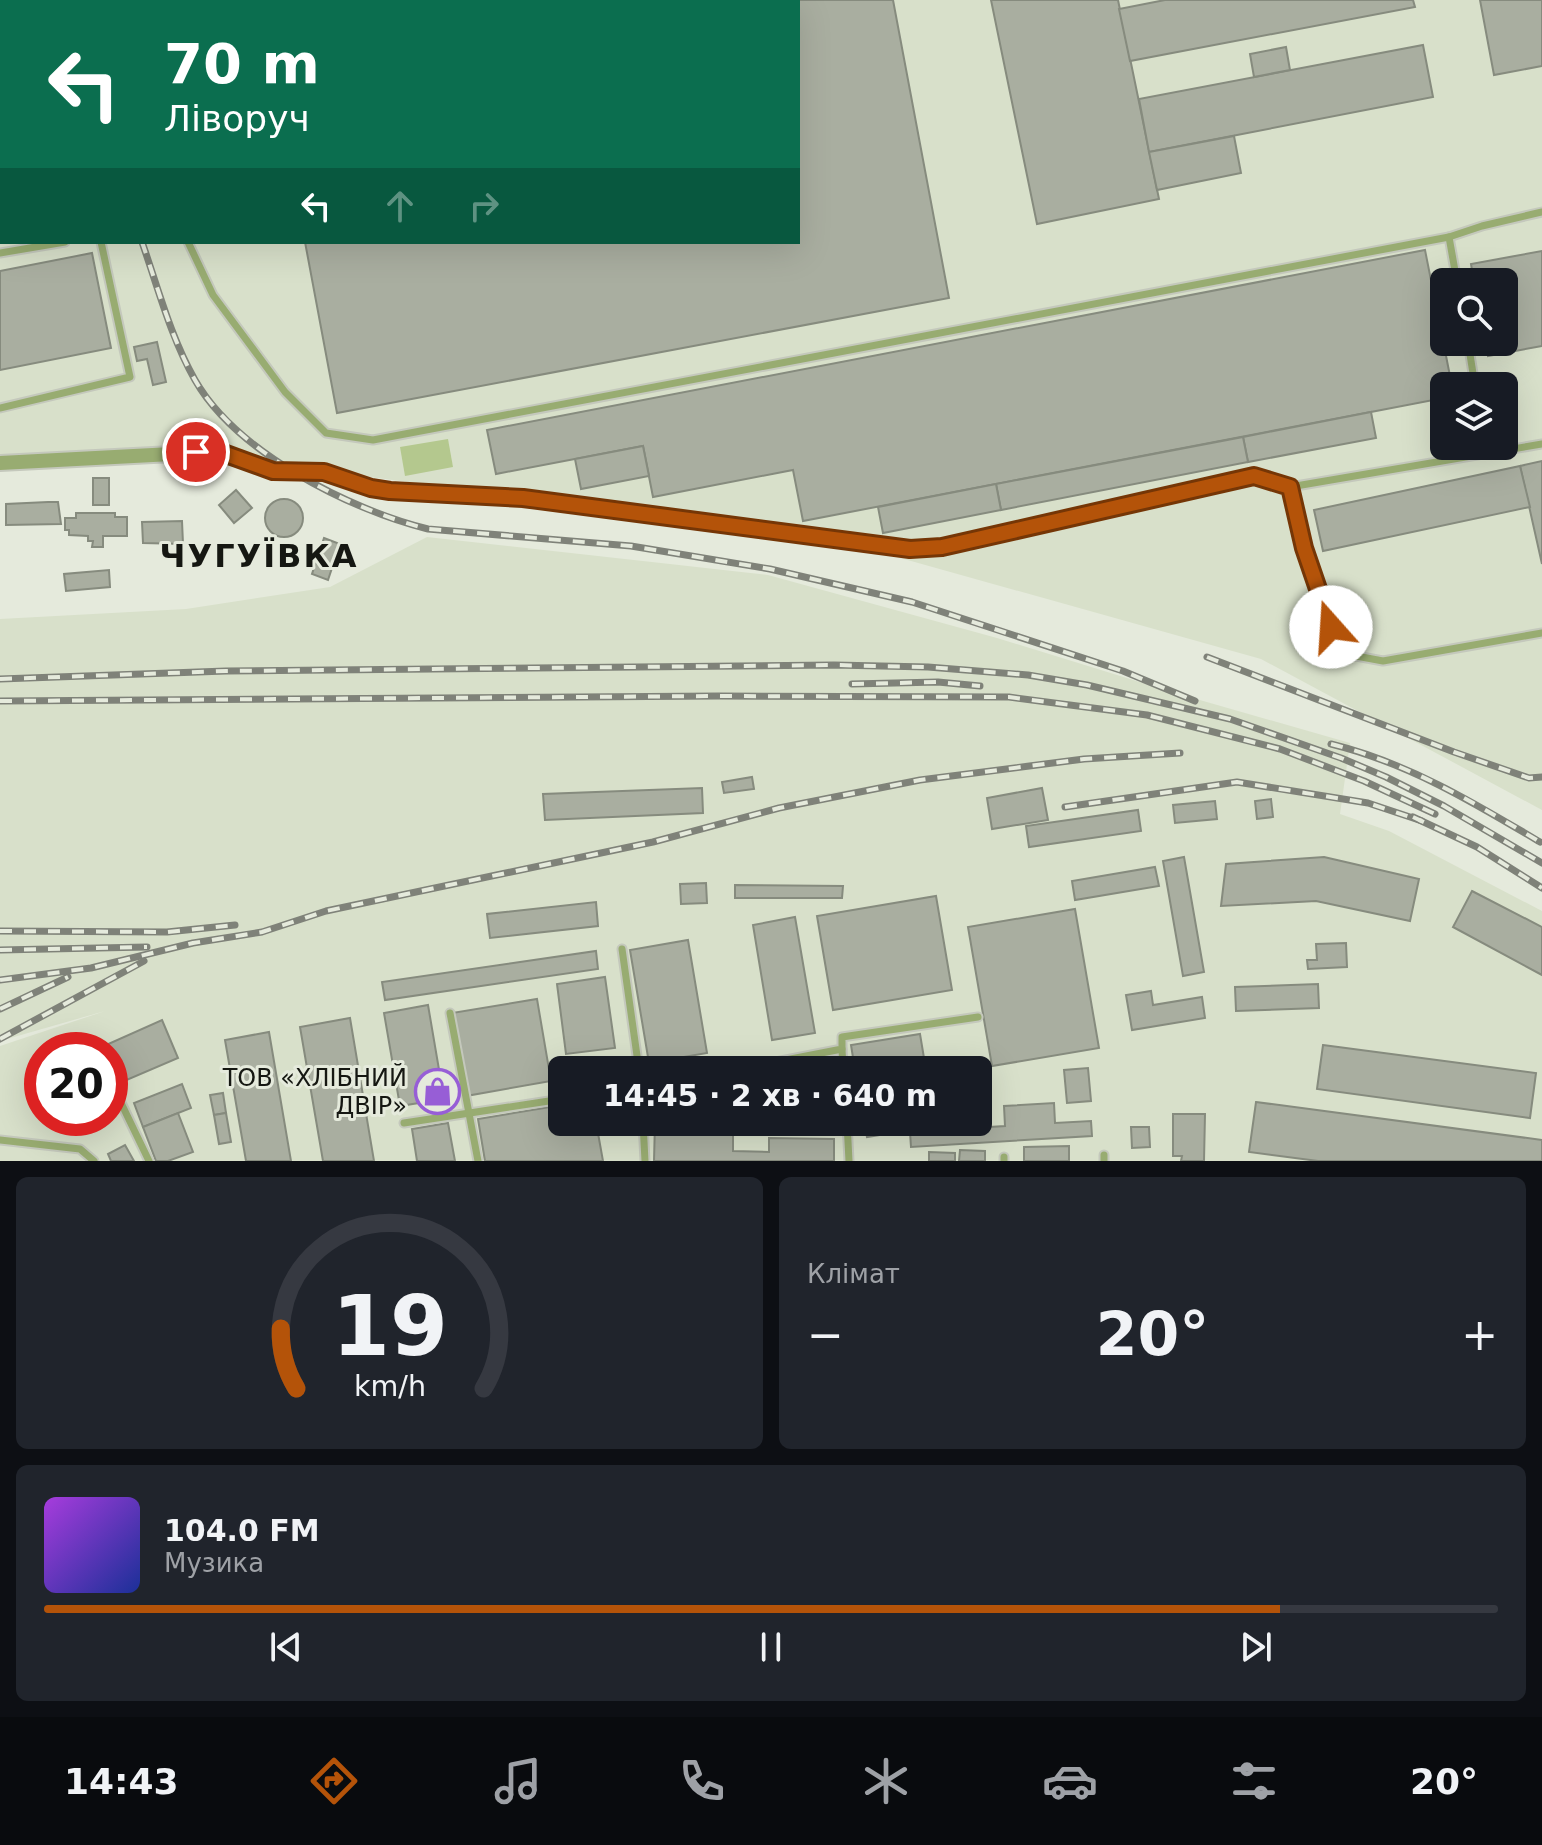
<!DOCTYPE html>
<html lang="uk">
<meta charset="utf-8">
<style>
:root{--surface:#171b24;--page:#20242c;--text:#f1f3f6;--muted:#9ea1a6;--line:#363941;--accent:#b45309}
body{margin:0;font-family:"DejaVu Sans",sans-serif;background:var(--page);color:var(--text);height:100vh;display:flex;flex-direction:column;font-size:30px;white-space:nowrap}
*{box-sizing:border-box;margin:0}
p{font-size:26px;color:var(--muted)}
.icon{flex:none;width:44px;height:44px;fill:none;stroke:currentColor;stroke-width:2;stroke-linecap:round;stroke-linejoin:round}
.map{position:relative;height:1161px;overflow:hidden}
.sheet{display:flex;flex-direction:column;gap:16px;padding:16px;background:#0d0f14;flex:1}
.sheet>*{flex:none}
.banner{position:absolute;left:0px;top:0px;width:800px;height:244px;box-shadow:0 8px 32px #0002;background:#0b6e4f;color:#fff;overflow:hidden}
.tools{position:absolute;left:1430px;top:268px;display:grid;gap:16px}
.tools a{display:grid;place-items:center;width:88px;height:88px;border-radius:12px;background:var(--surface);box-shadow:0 8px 32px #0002;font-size:40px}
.speed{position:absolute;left:24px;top:1032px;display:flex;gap:16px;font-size:40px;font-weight:700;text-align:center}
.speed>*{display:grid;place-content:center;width:104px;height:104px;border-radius:50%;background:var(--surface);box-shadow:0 8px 32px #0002;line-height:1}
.speed .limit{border:12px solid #d22;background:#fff;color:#111}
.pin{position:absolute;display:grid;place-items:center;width:68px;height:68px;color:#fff;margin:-34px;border:4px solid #fff;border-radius:50%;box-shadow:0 2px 8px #0007}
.me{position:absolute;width:88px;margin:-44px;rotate:341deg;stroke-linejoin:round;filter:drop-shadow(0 0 6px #0008)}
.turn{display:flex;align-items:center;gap:28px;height:168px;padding:0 32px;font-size:36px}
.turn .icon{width:104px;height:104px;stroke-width:2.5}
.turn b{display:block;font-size:56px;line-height:68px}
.lanes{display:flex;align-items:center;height:76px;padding:0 32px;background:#0003;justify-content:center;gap:40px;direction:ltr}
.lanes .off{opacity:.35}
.big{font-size:60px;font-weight:800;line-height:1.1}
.sheet .widget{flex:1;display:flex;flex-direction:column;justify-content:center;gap:12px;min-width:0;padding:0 28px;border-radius:12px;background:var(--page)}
.sheet .dial{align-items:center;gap:0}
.dial svg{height:208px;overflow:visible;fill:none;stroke:var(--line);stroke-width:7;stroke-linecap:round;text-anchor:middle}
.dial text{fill:var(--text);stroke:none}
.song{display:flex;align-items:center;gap:24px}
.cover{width:96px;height:96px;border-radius:12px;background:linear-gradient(135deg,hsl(280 70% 55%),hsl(230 70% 35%))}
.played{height:8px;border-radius:4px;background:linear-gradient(90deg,var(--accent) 85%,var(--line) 85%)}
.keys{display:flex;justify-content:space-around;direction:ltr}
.heat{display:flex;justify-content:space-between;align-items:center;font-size:44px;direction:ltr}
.sheet .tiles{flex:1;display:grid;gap:16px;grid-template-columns:1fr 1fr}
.widget:last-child{grid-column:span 2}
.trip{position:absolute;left:548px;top:1056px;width:444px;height:80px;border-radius:12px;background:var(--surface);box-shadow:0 8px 32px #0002;font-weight:800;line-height:80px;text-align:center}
.tab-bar{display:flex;height:128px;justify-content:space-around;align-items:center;background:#090b0e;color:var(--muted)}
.tab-bar .icon{width:56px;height:56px}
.tab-bar .on{color:var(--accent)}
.tab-bar b{font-size:36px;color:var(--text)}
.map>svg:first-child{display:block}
.built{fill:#d8e0ca;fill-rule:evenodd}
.green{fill:#b4c88e}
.building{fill:#a9aea0;stroke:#868b7e;stroke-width:2}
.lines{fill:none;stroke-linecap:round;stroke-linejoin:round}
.service-casing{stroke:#c4c8bc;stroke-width:11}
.minor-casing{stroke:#c4c8bc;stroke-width:18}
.service{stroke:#98ac71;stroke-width:7}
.minor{stroke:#98ac71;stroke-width:14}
.rail-casing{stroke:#7f8279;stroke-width:7}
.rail{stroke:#e5eadc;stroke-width:4;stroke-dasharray:12;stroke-linecap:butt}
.route-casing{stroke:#753606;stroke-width:20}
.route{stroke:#b45309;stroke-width:14}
.labels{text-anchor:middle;stroke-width:6;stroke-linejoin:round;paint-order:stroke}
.poi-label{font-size:24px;fill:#151712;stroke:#e5eadc;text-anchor:end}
.district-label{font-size:32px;font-weight:bold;letter-spacing:2px;fill:#151712;stroke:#e5eadc}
</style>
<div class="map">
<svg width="1542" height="1161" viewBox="0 0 1542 1161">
<rect width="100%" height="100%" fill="#e5eadc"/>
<!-- built -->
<g class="built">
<path d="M0,0H1542V810L1261,659L822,536L177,452L0,462ZM2,2H798V242H2ZM1444,282H1504V342H1444ZM1444,386H1504V446H1444Z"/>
<path d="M427,537L768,575L997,638L1172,692L1350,743L1340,814L1389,831L1542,911V1161H0V1046L105,1011L0,1041V619L186,609L330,587ZM42,1050H110V1118H42ZM562,1070H978V1122H562Z"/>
</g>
<!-- green -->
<polygon class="green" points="448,439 453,467 405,476 400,447"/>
<!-- building -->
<g class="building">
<rect x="170" y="0" width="132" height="2"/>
<polygon points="696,0 893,0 949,298 337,413 305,242 798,242 798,2 685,2"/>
<polygon points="991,0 1118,0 1159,199 1037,224"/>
<polygon points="1165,0 1413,0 1415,7 1130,61 1119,9"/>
<polygon points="1480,0 1542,0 1542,66 1494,75"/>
<polygon points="1423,45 1433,97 1149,152 1139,99"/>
<polygon points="1286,47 1290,70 1254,77 1250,54"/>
<polygon points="1234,136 1241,173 1157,190 1149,152"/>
<polygon points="1425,250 1452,386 1444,386 1444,398 803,521 793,470 653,497 643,446 496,474 487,430"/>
<polygon points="1542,251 1542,346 1488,356 1486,342 1504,342 1504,282 1474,282 1471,264"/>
<polygon points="92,253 111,348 0,370 0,271"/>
<polygon points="157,342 166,382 153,385 147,359 137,361 134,347"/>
<polygon points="1371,412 1376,438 1248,462 1243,437"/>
<polygon points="1243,437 1248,462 1001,510 996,484"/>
<polygon points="643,446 649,476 581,489 575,459"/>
<polygon points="1542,461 1542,564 1520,466"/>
<polygon points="1520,466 1530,507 1323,551 1314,510"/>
<rect x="93" y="478" width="16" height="27"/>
<polygon points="996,484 1001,510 883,533 878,507"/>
<polygon points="236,490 252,508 234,523 219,505"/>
<circle cx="284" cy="518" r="19"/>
<polygon points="48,502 58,502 61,524 6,525 6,504"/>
<polygon points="76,513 115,513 115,517 127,517 127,536 103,536 103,547 92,547 93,541 88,541 88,536 69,535 69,530 65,530 65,518 76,518"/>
<polygon points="182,521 183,544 143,543 142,522"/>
<polygon points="324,538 340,544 328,580 312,574"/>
<polygon points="109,570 110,587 66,591 64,574"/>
<polygon points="752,777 754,789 724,793 722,782"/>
<polygon points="702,788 703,813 545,820 543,794"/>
<polygon points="1042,788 1048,820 992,829 987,798"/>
<polygon points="1271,799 1273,817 1257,819 1255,801"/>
<polygon points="1215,801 1217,819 1175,823 1173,805"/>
<polygon points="1138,810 1141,831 1029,847 1026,826"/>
<polygon points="1184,857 1204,972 1183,976 1163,861"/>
<polygon points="1324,857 1419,879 1410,921 1316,901 1221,906 1226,864"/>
<polygon points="1155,867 1159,886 1075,900 1072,881"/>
<polygon points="706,883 707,903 681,904 680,884"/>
<polygon points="735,885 843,886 842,898 735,898"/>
<polygon points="1472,891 1542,927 1542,975 1453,927"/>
<polygon points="936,896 952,990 833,1010 817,916"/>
<polygon points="596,902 598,926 490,938 487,914"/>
<polygon points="1075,909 1099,1048 992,1066 968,927"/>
<polygon points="795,917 815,1033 772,1040 753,925"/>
<polygon points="688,940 707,1053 649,1063 630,950"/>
<polygon points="1346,943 1347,967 1308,969 1307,960 1317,960 1316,944"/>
<polygon points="596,951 598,969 385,1000 382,982"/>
<polygon points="605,977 615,1048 566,1054 557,984"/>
<polygon points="1318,984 1319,1008 1236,1011 1235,987"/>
<polygon points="1151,991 1153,1005 1202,997 1205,1018 1132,1030 1126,995"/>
<polygon points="537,999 551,1081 466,1096 452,1013"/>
<polygon points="428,1005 444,1099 400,1106 384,1013"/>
<polygon points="350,1018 374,1161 323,1161 300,1027"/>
<polygon points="162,1020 178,1058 122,1082 106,1045"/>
<polygon points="269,1032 291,1161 246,1161 225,1040"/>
<polygon points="920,1034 926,1070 855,1070 851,1045"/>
<polygon points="1323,1045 1536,1073 1530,1118 1317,1089"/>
<polygon points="1088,1068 1091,1101 1067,1103 1064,1070"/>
<polygon points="182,1084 191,1108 143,1127 134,1103"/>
<polygon points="223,1093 226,1113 214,1115 210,1095"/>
<polygon points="1256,1102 1542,1140 1542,1161 1318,1161 1249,1152"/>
<polygon points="1054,1103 1055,1123 1091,1121 1092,1136 911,1147 910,1132 1005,1126 1004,1106"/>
<polygon points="562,1105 562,1122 596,1122 603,1161 485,1161 478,1119"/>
<polygon points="178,1113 193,1152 168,1161 156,1161 143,1127"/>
<polygon points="226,1113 231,1142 219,1144 214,1115"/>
<polygon points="1173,1114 1205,1114 1204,1161 1181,1161 1182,1156 1173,1156"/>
<polygon points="655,1122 733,1122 733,1151 769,1152 769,1138 834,1139 834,1161 654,1161"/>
<polygon points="864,1122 935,1122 935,1126 867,1137"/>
<polygon points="448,1123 455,1161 417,1161 412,1129"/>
<polygon points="1131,1127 1149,1127 1150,1147 1132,1148"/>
<polygon points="125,1145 134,1161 111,1161 108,1154"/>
<polygon points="1069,1146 1069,1161 1024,1161 1024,1147"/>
<polygon points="960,1150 985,1151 985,1161 959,1161"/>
<polygon points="929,1152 955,1153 955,1161 929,1161"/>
</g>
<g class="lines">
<defs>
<g id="service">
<polyline points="122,0 123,2"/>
<polyline points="1449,237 1457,282"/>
<polyline points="188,242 213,295 285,392 326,433 373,440 1449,237 1482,226 1542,212"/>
<polyline points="0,253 65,242"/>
<polyline points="1468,342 1475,386"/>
<polyline points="0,408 130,377 101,242"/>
<path d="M284,471C326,467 351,485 390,491L523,498L895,548L926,549L1254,476L1290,487L1542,444"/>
<polyline points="1290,487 1304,548 1340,653 1383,661 1542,633"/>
<polyline points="622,949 639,1070"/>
<polyline points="450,1013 478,1161"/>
<polyline points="842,1049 843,1070"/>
<polyline points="734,1070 842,1049 842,1037 978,1017"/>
<polyline points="110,1080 149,1161"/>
<polyline points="643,1122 645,1161"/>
<polyline points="847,1122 849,1161"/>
<polyline points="404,1123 562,1099"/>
<polyline points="0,1140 80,1149 94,1161"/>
<polyline points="1004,1157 1004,1161"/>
<polyline points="1104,1161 1104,1155"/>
</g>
<path id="minor" d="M0,463L210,452C236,454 257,470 284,471"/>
</defs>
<!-- service casing -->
<use href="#service" class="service-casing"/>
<!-- minor casing -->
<use href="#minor" class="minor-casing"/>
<!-- service -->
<use href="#service" class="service"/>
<!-- minor -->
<use href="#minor" class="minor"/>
<defs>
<g id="rail">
<polyline points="53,0 54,2"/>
<path d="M142,242C158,288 171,338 195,380C236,452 350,510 428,529L631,546L770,569L912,602L1123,671L1195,701"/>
<polyline points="1207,657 1454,752 1529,778 1542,777"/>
<polyline points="0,679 226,671 834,665 928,667 1028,675 1087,685 1230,719 1341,758 1386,777 1444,806 1542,863"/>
<polyline points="852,684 938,682 980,686"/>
<polyline points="0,701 719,696 1009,697 1147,715 1280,749 1364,781 1435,814"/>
<path d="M1331,744C1408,763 1473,802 1540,842"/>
<polyline points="1065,807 1237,782 1368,803 1422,821"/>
<polyline points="1413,817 1477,847 1542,888"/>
<polyline points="0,931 167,932 235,925"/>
<polyline points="0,950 147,947"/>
<polyline points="0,980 91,968 193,943 262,932 326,911 653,842 779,808 920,780 1084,759 1180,753"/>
<polyline points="0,1009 68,977"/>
<polyline points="0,1039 144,961"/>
</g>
</defs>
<!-- rail casing -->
<use href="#rail" class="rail-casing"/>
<!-- rail -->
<use href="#rail" class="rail"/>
</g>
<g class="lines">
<defs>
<polyline id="route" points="196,452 226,454 273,471 324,472 371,488 390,491 523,498 910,549 942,547 1254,476 1290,487 1304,548 1331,627"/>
</defs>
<!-- route casing -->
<use href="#route" class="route-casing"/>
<!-- route -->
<use href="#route" class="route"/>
</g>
<!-- icons -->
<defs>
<symbol id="shop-ring" viewBox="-11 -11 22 22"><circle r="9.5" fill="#e5eadc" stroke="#975ed6" stroke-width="1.5"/><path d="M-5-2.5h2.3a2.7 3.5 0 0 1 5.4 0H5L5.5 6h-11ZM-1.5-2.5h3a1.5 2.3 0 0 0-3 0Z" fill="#975ed6"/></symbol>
</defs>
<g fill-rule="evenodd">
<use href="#shop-ring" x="412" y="1066" width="51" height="51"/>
</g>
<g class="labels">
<!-- poi labels -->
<g class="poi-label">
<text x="407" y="1086">ТОВ «ХЛІБНИЙ<tspan x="407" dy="28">ДВІР»</tspan></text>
</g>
<!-- district labels -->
<g class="district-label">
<text x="259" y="567">ЧУГУЇВКА</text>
</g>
</g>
</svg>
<div class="tools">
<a><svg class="icon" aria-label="search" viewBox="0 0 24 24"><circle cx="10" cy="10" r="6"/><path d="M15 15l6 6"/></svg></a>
<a><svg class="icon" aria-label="layers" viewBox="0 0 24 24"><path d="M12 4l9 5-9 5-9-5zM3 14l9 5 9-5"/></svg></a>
</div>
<div class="speed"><div class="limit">20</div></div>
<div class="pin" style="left:196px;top:452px;background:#d93025"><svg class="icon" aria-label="arrive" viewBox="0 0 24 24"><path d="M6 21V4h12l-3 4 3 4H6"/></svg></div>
<svg class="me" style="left:1331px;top:627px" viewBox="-20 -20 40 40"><circle r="19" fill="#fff"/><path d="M0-13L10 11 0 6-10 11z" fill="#b45309"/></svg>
<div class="trip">14:45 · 2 хв · 640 m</div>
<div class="banner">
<div class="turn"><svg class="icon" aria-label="left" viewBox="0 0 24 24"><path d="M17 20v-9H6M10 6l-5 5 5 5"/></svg><div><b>70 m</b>Ліворуч</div></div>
<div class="lanes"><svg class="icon" aria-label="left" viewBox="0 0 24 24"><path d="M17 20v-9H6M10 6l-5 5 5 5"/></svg><svg class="icon off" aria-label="ahead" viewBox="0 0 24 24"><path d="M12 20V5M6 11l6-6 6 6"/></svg><svg class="icon off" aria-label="right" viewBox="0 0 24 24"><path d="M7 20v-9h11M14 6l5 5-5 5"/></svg></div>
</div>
</div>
<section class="sheet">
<div class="tiles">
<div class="widget dial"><svg viewBox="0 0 100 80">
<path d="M14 69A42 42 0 1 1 86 69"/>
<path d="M14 69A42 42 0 0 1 8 46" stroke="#b45309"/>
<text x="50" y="56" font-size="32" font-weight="700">19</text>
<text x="50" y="72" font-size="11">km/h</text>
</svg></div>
<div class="widget"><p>Клімат</p>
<div class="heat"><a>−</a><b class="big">20°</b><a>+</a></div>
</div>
<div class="widget">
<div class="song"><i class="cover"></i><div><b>104.0 FM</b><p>Музика</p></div></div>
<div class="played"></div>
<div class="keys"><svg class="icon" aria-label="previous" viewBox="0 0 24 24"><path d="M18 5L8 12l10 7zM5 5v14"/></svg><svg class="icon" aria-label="pause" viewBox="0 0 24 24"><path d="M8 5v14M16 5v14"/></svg><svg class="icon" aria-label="next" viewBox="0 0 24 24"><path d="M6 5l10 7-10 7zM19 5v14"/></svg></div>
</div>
</div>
</section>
<nav class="tab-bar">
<b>14:43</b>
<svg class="icon on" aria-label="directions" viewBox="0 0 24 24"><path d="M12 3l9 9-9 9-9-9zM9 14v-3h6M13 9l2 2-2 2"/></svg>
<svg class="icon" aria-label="music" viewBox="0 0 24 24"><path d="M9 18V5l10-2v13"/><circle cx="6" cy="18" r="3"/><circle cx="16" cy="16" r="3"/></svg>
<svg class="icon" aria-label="phone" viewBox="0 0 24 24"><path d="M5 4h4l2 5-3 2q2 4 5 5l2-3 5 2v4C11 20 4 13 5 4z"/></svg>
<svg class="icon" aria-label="climate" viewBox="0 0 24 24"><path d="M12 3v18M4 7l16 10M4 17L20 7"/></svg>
<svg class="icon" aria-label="car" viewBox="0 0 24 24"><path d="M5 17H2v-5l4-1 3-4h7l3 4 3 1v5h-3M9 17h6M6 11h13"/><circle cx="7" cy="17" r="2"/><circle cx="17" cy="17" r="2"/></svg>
<svg class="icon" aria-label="filters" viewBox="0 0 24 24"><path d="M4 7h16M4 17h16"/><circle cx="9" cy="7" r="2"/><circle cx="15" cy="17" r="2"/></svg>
<b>20°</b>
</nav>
